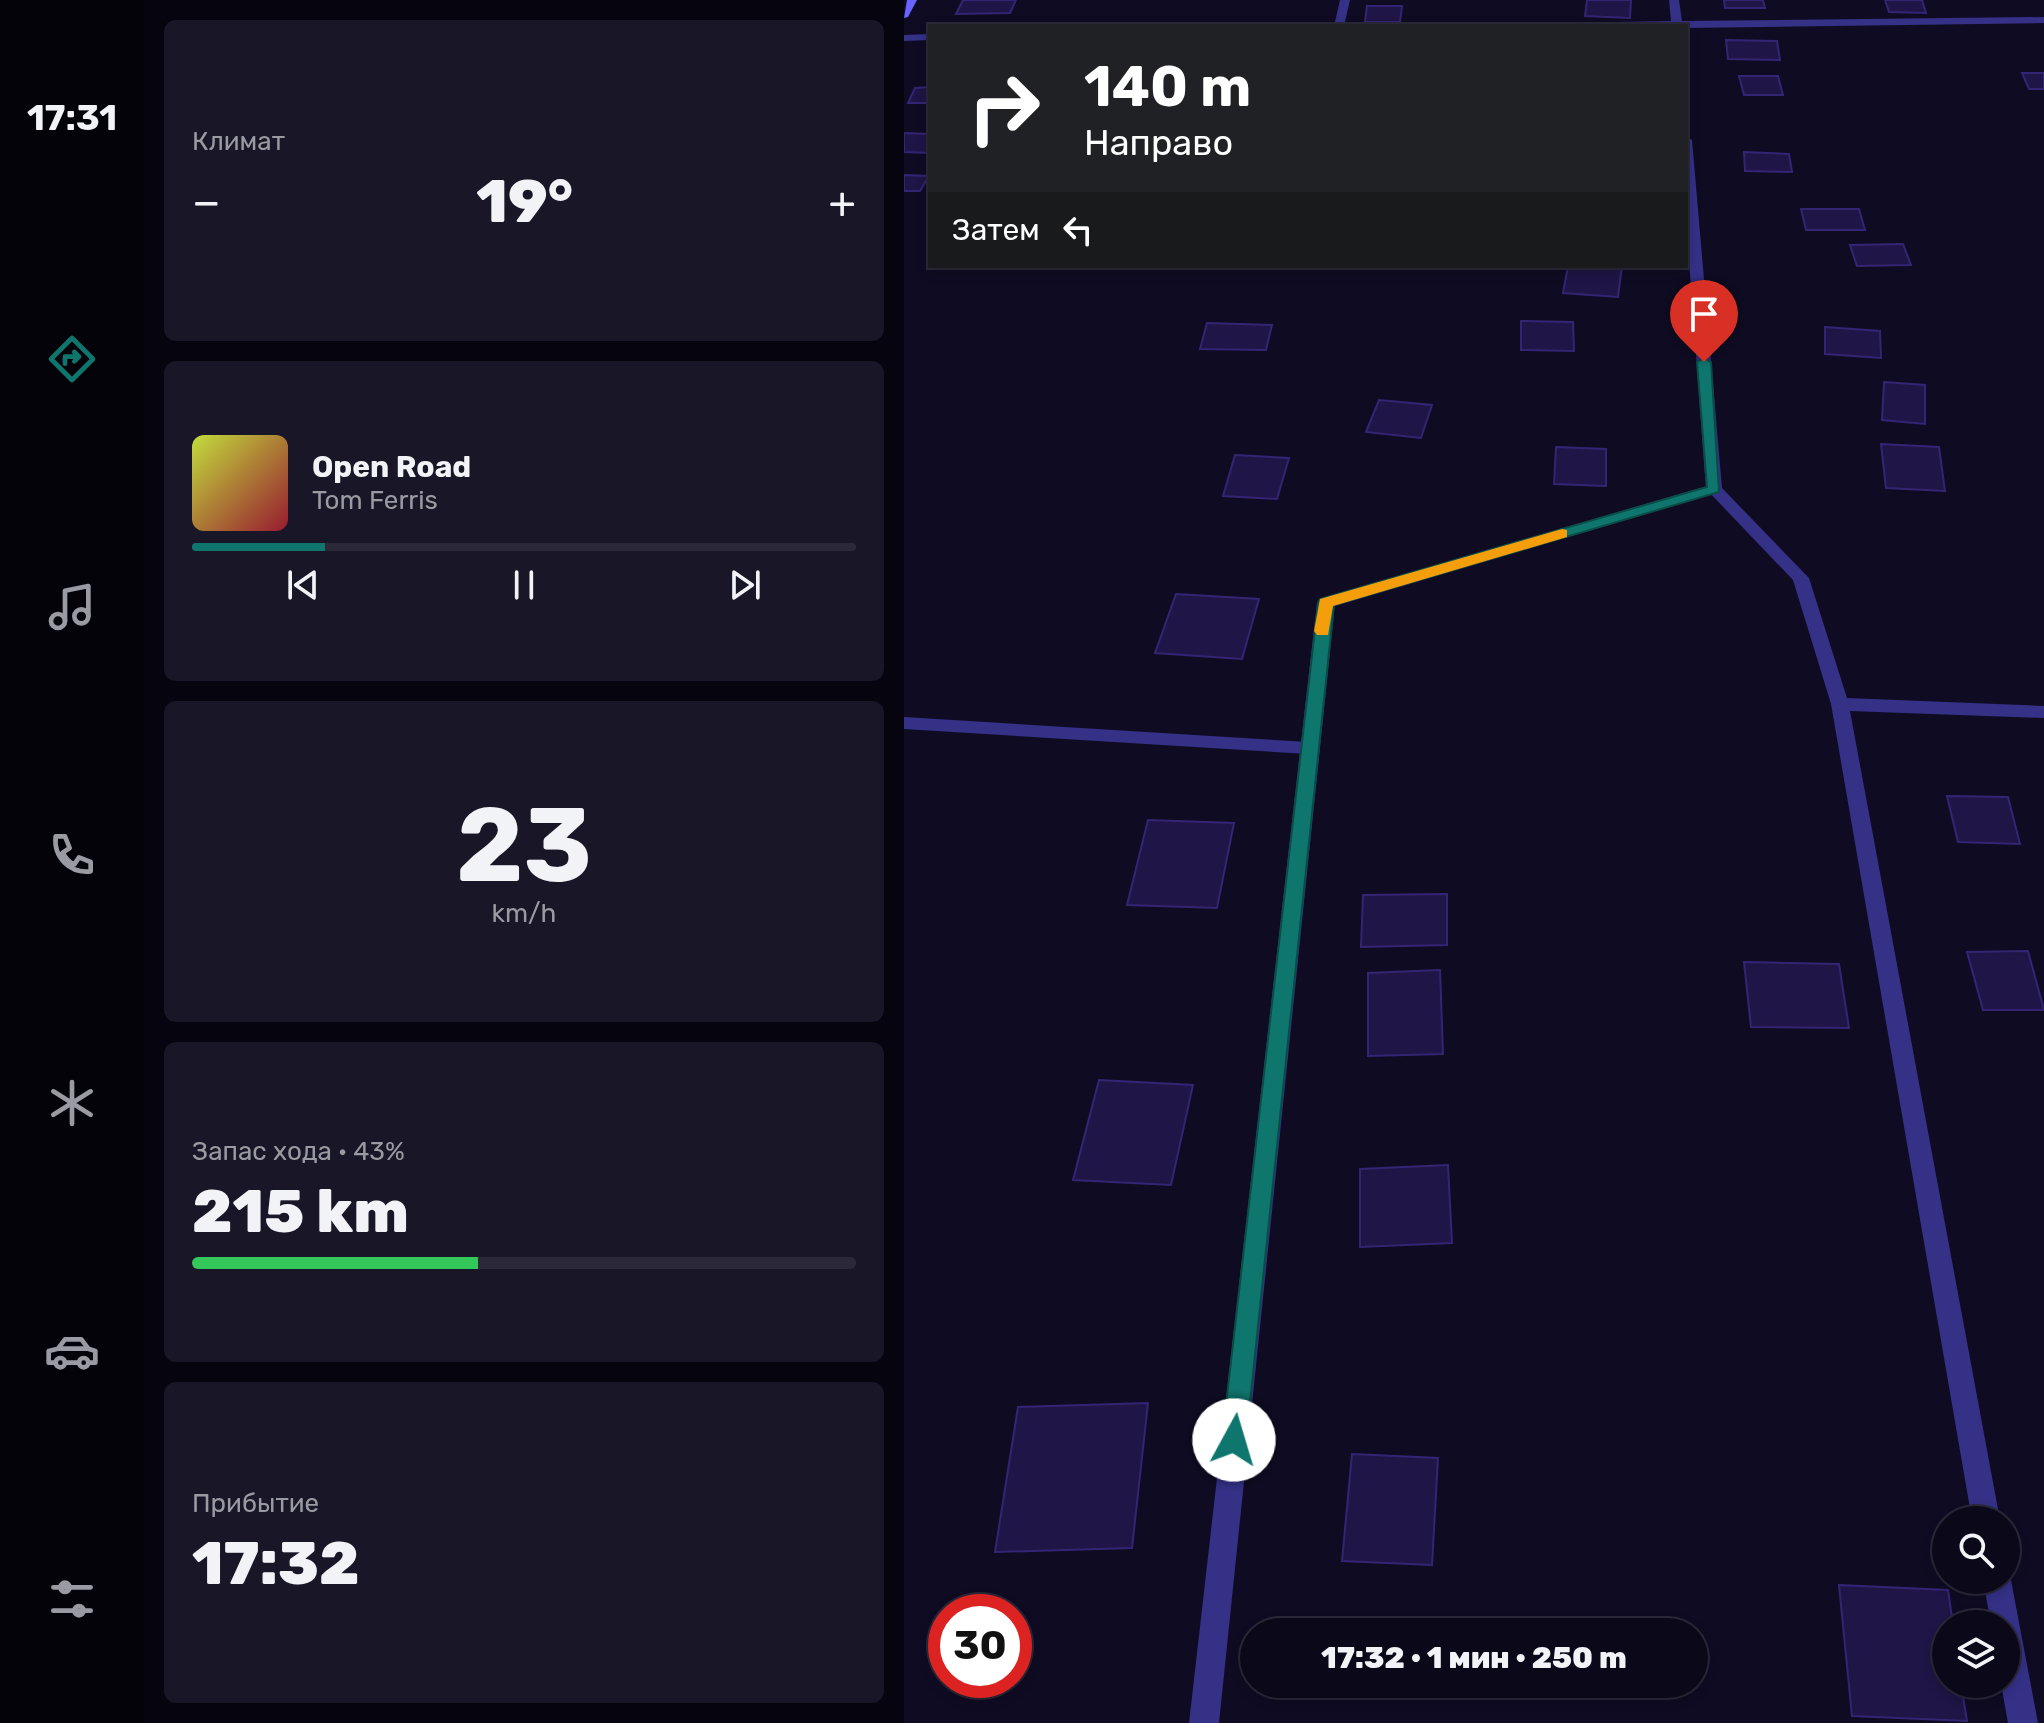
<!DOCTYPE html>
<html lang="ru">
<meta charset="utf-8">
<style>
:root{--surface:#0b081a;--page:#191627;--text:#f1f3f6;--muted:#9a9aa2;--line:#2b2939;--accent:#0f766e}
body{margin:0;font-family:Rubik,sans-serif;background:var(--page);color:var(--text);height:100vh;display:flex;flex-direction:column;font-size:30px;white-space:nowrap}
*{box-sizing:border-box;margin:0}
p{font-size:26px;color:var(--muted)}
.icon{flex:none;width:44px;height:44px;fill:none;stroke:currentColor;stroke-width:2;stroke-linecap:round;stroke-linejoin:round}
.map{position:relative;flex:1;overflow:hidden}
.panel{display:flex;flex-direction:column;gap:20px;padding:20px;background:#06040e;width:760px}
.panel>*{flex:none}
.guide{position:absolute;left:24px;top:24px;width:760px;height:244px;border-radius:0px;box-shadow:0 4px 12px #0003,0 0 0 2px var(--line);background:#202124;color:#fff;overflow:hidden}
.buttons{position:absolute;left:1028px;top:1506px;display:grid;gap:16px}
.buttons a{display:grid;place-items:center;width:88px;height:88px;border-radius:50%;background:var(--surface);box-shadow:0 4px 12px #0003,0 0 0 2px var(--line);font-size:40px}
.speed{position:absolute;left:24px;top:1594px;display:flex;gap:16px;font-size:40px;font-weight:700;text-align:center}
.speed>*{display:grid;place-content:center;width:104px;height:104px;border-radius:50%;background:var(--surface);box-shadow:0 4px 12px #0003,0 0 0 2px var(--line);line-height:1}
.speed .limit{border:12px solid #d22;background:#fff;color:#111}
.pin{position:absolute;display:grid;place-items:center;width:68px;height:68px;color:#fff;margin:-82px -34px;border-radius:50% 50% 50% 0;rotate:-45deg;box-shadow:0 0 8px #0007}
.pin .icon{rotate:45deg}
.me{position:absolute;width:88px;margin:-44px;rotate:6deg;stroke-linejoin:round;filter:drop-shadow(0 0 6px #0008)}
.turn{display:flex;align-items:center;gap:28px;height:168px;padding:0 24px;font-size:36px}
.turn .icon{width:104px;height:104px;stroke-width:2.5}
.turn b{display:block;font-size:56px;line-height:68px}
.then{display:flex;align-items:center;height:76px;padding:0 24px;background:#0003;gap:16px;font-size:30px}
.big{font-size:60px;font-weight:800;line-height:1.1}
.panel .tile{flex:1;display:flex;flex-direction:column;justify-content:center;gap:12px;min-width:0;padding:0 28px;border-radius:12px;background:var(--page)}
.panel .dial{align-items:center;gap:0}
.dial b{font-size:104px;line-height:1}
.song{display:flex;align-items:center;gap:24px}
.cover{width:96px;height:96px;border-radius:12px;background:linear-gradient(135deg,hsl(70 70% 55%),hsl(350 70% 35%))}
.played{height:8px;border-radius:4px;background:linear-gradient(90deg,var(--accent) 20%,var(--line) 20%)}
.keys{display:flex;justify-content:space-around;direction:ltr}
.heat{display:flex;justify-content:space-between;align-items:center;font-size:44px;direction:ltr}
.charge{height:12px;border-radius:6px;background:linear-gradient(90deg,#34c759 43%,var(--line) 0)}
.trip{position:absolute;left:336px;top:1618px;width:468px;height:80px;border-radius:40px;background:var(--surface);box-shadow:0 4px 12px #0003,0 0 0 2px var(--line);font-weight:800;line-height:80px;text-align:center}
main{display:flex;flex:1;min-height:0}
.dock{display:flex;flex-direction:column;width:144px;justify-content:space-around;align-items:center;background:#04030a;color:var(--muted)}
.dock .icon{width:56px;height:56px}
.dock .current{color:var(--accent)}
.dock b{font-size:36px;color:var(--text)}
.map>svg:first-child{display:block}
.building{fill:#1f1546;stroke:#342574;stroke-width:2}
.lines{fill:none;stroke-linecap:round;stroke-linejoin:round}
.service{fill:#343187;fill-rule:evenodd}
.minor{fill:#343187;fill-rule:evenodd}
.secondary{fill:#6764ff;fill-rule:evenodd}
.route{fill:#0f766e;stroke:#0a4d48;stroke-width:2}
.slow{fill:#f59e0b}
</style>
<main>
<nav class="dock">
<b>17:31</b>
<svg class="icon current" aria-label="directions" viewBox="0 0 24 24"><path d="M12 3l9 9-9 9-9-9zM9 14v-3h6M13 9l2 2-2 2"/></svg>
<svg class="icon" aria-label="music" viewBox="0 0 24 24"><path d="M9 18V5l10-2v13"/><circle cx="6" cy="18" r="3"/><circle cx="16" cy="16" r="3"/></svg>
<svg class="icon" aria-label="phone" viewBox="0 0 24 24"><path d="M5 4h4l2 5-3 2q2 4 5 5l2-3 5 2v4C11 20 4 13 5 4z"/></svg>
<svg class="icon" aria-label="climate" viewBox="0 0 24 24"><path d="M12 3v18M4 7l16 10M4 17L20 7"/></svg>
<svg class="icon" aria-label="car" viewBox="0 0 24 24"><path d="M5 17H2v-5l4-1 3-4h7l3 4 3 1v5h-3M9 17h6M6 11h13"/><circle cx="7" cy="17" r="2"/><circle cx="17" cy="17" r="2"/></svg>
<svg class="icon" aria-label="filters" viewBox="0 0 24 24"><path d="M4 7h16M4 17h16"/><circle cx="9" cy="7" r="2"/><circle cx="15" cy="17" r="2"/></svg>
</nav>
<section class="panel">
<div class="tile"><p>Климат</p>
<div class="heat"><a>−</a><b class="big">19°</b><a>+</a></div>
</div>
<div class="tile">
<div class="song"><i class="cover"></i><div><b>Open Road</b><p>Tom Ferris</p></div></div>
<div class="played"></div>
<div class="keys"><svg class="icon" aria-label="previous" viewBox="0 0 24 24"><path d="M18 5L8 12l10 7zM5 5v14"/></svg><svg class="icon" aria-label="pause" viewBox="0 0 24 24"><path d="M8 5v14M16 5v14"/></svg><svg class="icon" aria-label="next" viewBox="0 0 24 24"><path d="M6 5l10 7-10 7zM19 5v14"/></svg></div>
</div>
<div class="tile dial"><b>23</b><p>km/h</p></div>
<div class="tile"><p>Запас хода · 43%</p><b class="big">215 km</b><div class="charge"></div></div>
<div class="tile"><p>Прибытие</p><b class="big">17:32</b></div>
</section>
<div class="map">
<svg width="1140" height="1723" viewBox="0 0 1140 1723">
<rect width="100%" height="100%" fill="#0f0b23"/>
<!-- building -->
<g class="building">
<polygon points="59,0 112,0 106,13 52,14"/>
<polygon points="683,0 727,0 726,18 681,16"/>
<polygon points="820,0 859,0 861,8 821,8"/>
<polygon points="981,0 1018,0 1022,13 985,12"/>
<polygon points="463,6 498,6 496,22 461,22"/>
<polygon points="822,40 873,41 876,60 824,59"/>
<polygon points="1118,73 1140,73 1140,89 1125,89"/>
<polygon points="835,76 874,76 879,95 840,95"/>
<polygon points="26,87 26,103 4,103 11,88"/>
<polygon points="0,133 26,134 26,153 0,152"/>
<polygon points="840,152 885,154 888,172 841,171"/>
<polygon points="0,175 25,176 16,191 0,191"/>
<polygon points="897,209 955,209 961,230 902,230"/>
<polygon points="999,244 1007,265 953,266 946,245"/>
<polygon points="664,266 718,266 714,297 659,293"/>
<polygon points="617,321 669,322 670,351 617,350"/>
<polygon points="303,323 368,325 362,350 296,349"/>
<polygon points="921,327 976,331 977,358 921,354"/>
<polygon points="980,382 1021,385 1021,424 978,420"/>
<polygon points="475,400 528,405 517,438 462,432"/>
<polygon points="977,444 1035,447 1041,491 982,488"/>
<polygon points="652,447 702,449 702,486 650,484"/>
<polygon points="331,455 385,458 373,499 319,496"/>
<polygon points="272,594 355,599 338,659 251,653"/>
<polygon points="1043,796 1104,797 1116,844 1054,842"/>
<polygon points="244,820 330,823 313,908 223,905"/>
<polygon points="543,894 543,945 457,947 459,895"/>
<polygon points="1124,951 1140,1010 1079,1010 1063,952"/>
<polygon points="840,962 935,964 945,1028 847,1027"/>
<polygon points="536,970 539,1054 464,1056 464,973"/>
<polygon points="195,1080 289,1085 267,1185 169,1180"/>
<polygon points="544,1165 548,1243 456,1247 456,1169"/>
<polygon points="244,1403 228,1548 91,1552 114,1407"/>
<polygon points="448,1454 534,1458 528,1565 438,1561"/>
<polygon points="935,1585 1044,1590 1049,1624 1042,1624 1042,1684 1057,1684 1063,1721 948,1716"/>
</g>
<g class="lines">
<!-- service -->
<g class="service">
<polygon points="436,0 446,0 440,26 430,26"/>
<polygon points="810,484 818,489 816,492 428,607 422,608 413,603 416,599"/>
<polygon points="0,717 404,742 413,748 404,754 0,729"/>
</g>
<!-- minor -->
<g class="minor">
<polygon points="765,0 775,0 778,21 1140,17 1140,23 782,28 653,26 658,23 767,21"/>
<polygon points="26,34 26,40 0,41 0,35"/>
<polygon points="782,136 788,140 818,488 905,578 943,698 1140,706 1140,718 946,711 1096,1520 1068,1520 927,704 889,580 802,489 782,221"/>
<polygon points="422,598 431,603 315,1723 285,1723 413,603"/>
<polygon points="1102,1570 1107,1580 1134,1723 1104,1723 1097,1684 1102,1684 1102,1624 1087,1624 1079,1580 1102,1580"/>
</g>
<!-- secondary -->
<polygon class="secondary" points="3,0 13,0 4,17 0,18"/>
</g>
<!-- route -->
<polygon class="route" points="800,358 807,362 815,492 430,605 342,1440 338,1448 330,1451 322,1448 318,1440 414,603 416,599 803,487 793,362"/>
<!-- slow -->
<polygon class="slow" points="658,529 663,530 663,537 429,606 424,635 413,635 410,631 416,599"/>
</svg>
<div class="buttons">
<a><svg class="icon" aria-label="search" viewBox="0 0 24 24"><circle cx="10" cy="10" r="6"/><path d="M15 15l6 6"/></svg></a>
<a><svg class="icon" aria-label="layers" viewBox="0 0 24 24"><path d="M12 4l9 5-9 5-9-5zM3 14l9 5 9-5"/></svg></a>
</div>
<div class="speed"><div class="limit">30</div></div>
<div class="pin" style="left:800px;top:362px;background:#d93025"><svg class="icon" aria-label="arrive" viewBox="0 0 24 24"><path d="M6 21V4h12l-3 4 3 4H6"/></svg></div>
<svg class="me" style="left:330px;top:1440px" viewBox="-20 -20 40 40"><circle r="19" fill="#fff"/><path d="M0-13L10 11 0 6-10 11z" fill="#0f766e"/></svg>
<div class="trip">17:32 · 1 мин · 250 m</div>
<div class="guide">
<div class="turn"><svg class="icon" aria-label="right" viewBox="0 0 24 24"><path d="M7 20v-9h11M14 6l5 5-5 5"/></svg><div><b>140 m</b>Направо</div></div>
<div class="then">Затем<svg class="icon" aria-label="left" viewBox="0 0 24 24"><path d="M17 20v-9H6M10 6l-5 5 5 5"/></svg></div>
</div>
</div>
</main>
